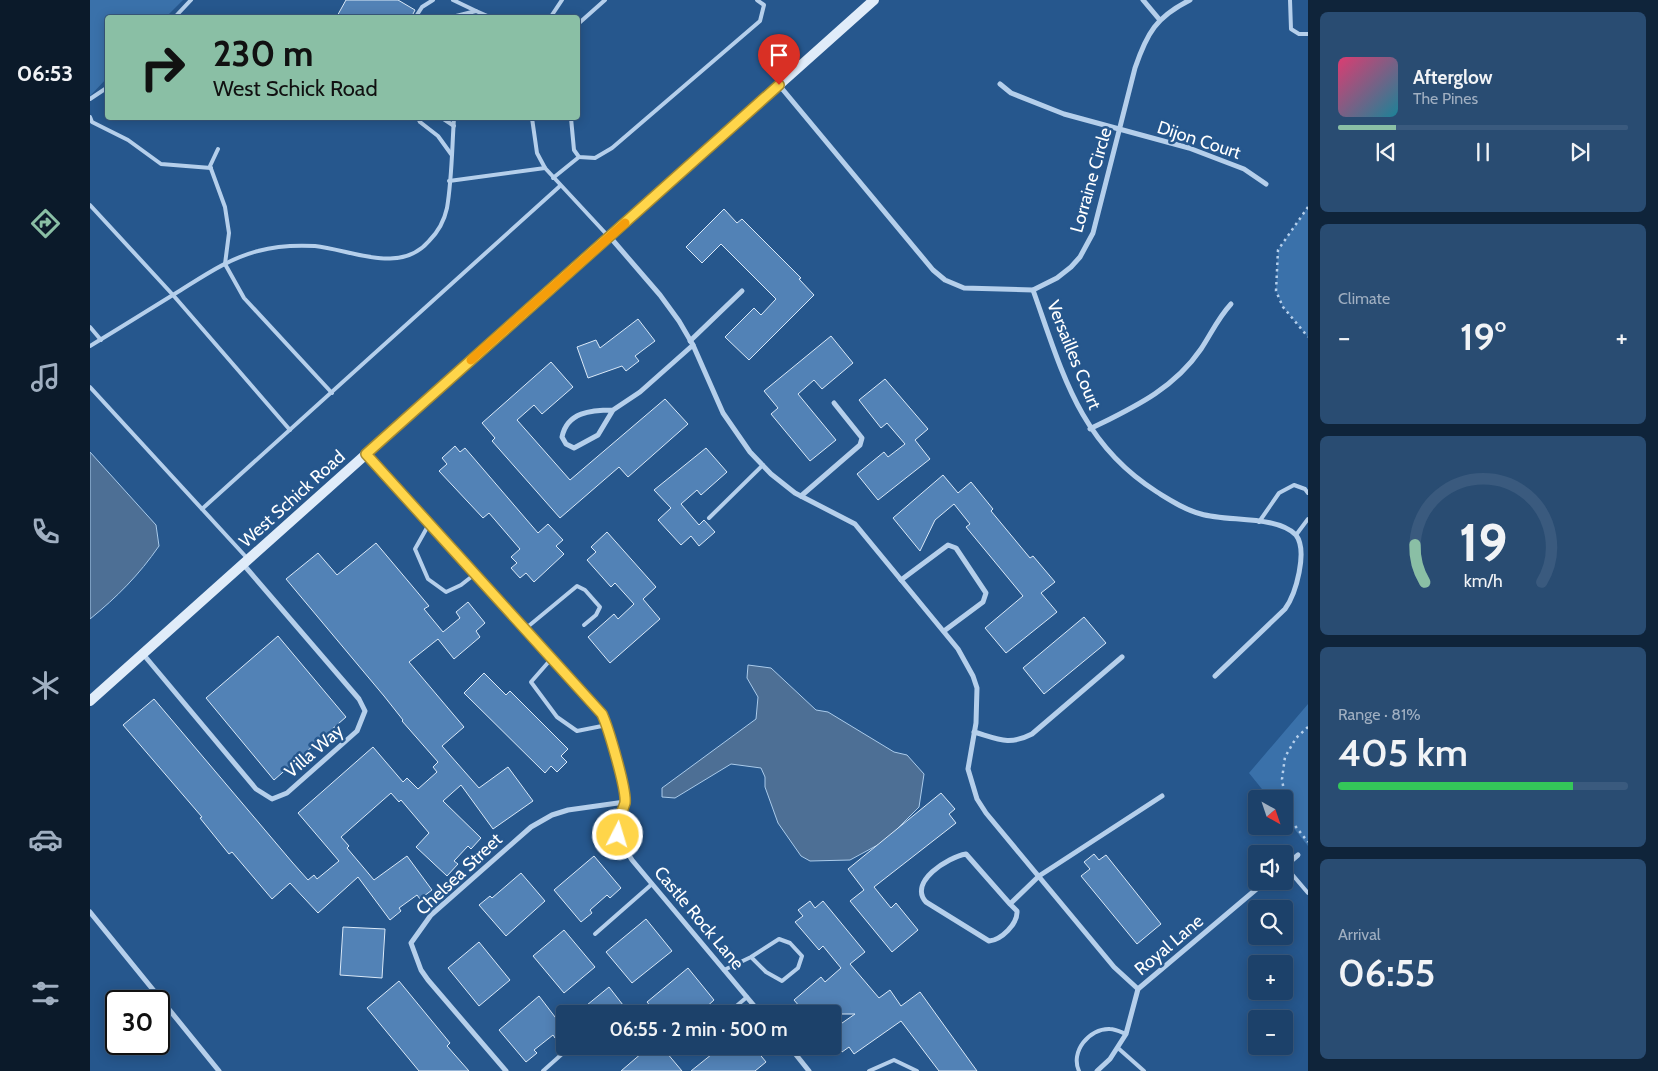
<!DOCTYPE html>
<meta charset="utf-8">
<style>
:root{--surface:#1c416a;--page:#294c72;--text:#f1f3f6;--muted:#a0afc1;--line:#3a5a7e;--accent:#8abfa5}
body{margin:0;font-family:Cabin,sans-serif;background:var(--page);color:var(--text);height:100vh;display:flex;flex-direction:column;font-size:19px;white-space:nowrap}
*{box-sizing:border-box;margin:0}
p{font-size:16px;color:var(--muted)}
.icon{flex:none;width:28px;height:28px;fill:none;stroke:currentColor;stroke-width:2;stroke-linecap:round;stroke-linejoin:round}
.map{position:relative;flex:1;overflow:hidden}
.panel{display:flex;flex-direction:column;gap:12px;padding:12px;background:#0f243a;width:350px}
.panel>*{flex:none}
.top-card{position:absolute;left:15px;top:15px;width:475px;height:105px;border-radius:5px;box-shadow:0 2px 12px #0003,0 0 0 1px var(--line);background:#8abfa5;color:#111;overflow:hidden}
.needle{width:32px;rotate:140deg}
.fabs{position:absolute;left:1158px;top:790px;display:grid;gap:10px}
.fabs a{display:grid;place-items:center;width:45px;height:45px;border-radius:5px;background:var(--surface);box-shadow:0 2px 12px #0003,0 0 0 1px var(--line);font-size:25px}
.speed{position:absolute;left:15px;top:990px;display:flex;gap:10px;font-size:25px;font-weight:700;text-align:center}
.speed>*{display:grid;place-content:center;width:65px;height:65px;border-radius:50%;background:var(--surface);box-shadow:0 2px 12px #0003,0 0 0 1px var(--line);line-height:1}
.speed .limit{border:2px solid #111;border-radius:8px;background:#fff;color:#111}
.pin{position:absolute;display:grid;place-items:center;width:42px;height:42px;color:#fff;margin:-51px -21px;border-radius:50% 50% 50% 0;rotate:-45deg;box-shadow:0 0 5px #0007}
.pin .icon{rotate:45deg}
.me{position:absolute;width:55px;margin:-28px;rotate:5deg;stroke-linejoin:round;filter:drop-shadow(0 0 4px #0008)}
.turn{display:flex;align-items:center;gap:18px;height:105px;padding:0 25px;font-size:22px}
.turn .icon{width:65px;height:65px;stroke-width:2.5}
.turn b{display:block;font-size:35px;line-height:42px}
.big{font-size:38px;font-weight:600;line-height:1.1}
.panel .card{flex:1;display:flex;flex-direction:column;justify-content:center;gap:8px;min-width:0;padding:0 18px;border-radius:8px;background:var(--page)}
.panel .dial{align-items:center;gap:0}
.dial svg{height:130px;overflow:visible;fill:none;stroke:var(--line);stroke-width:7;stroke-linecap:round;text-anchor:middle}
.dial text{fill:var(--text);stroke:none}
.song{display:flex;align-items:center;gap:15px}
.cover{width:60px;height:60px;border-radius:8px;background:linear-gradient(135deg,hsl(340 70% 55%),hsl(190 70% 35%))}
.played{height:5px;border-radius:2px;background:linear-gradient(90deg,var(--accent) 20%,var(--line) 20%)}
.keys{display:flex;justify-content:space-around;direction:ltr}
.heat{display:flex;justify-content:space-between;align-items:center;font-size:28px;direction:ltr}
.charge{height:8px;border-radius:4px;background:linear-gradient(90deg,#34c759 81%,var(--line) 0)}
.trip{position:absolute;left:466px;top:1005px;width:285px;height:50px;border-radius:5px;background:var(--surface);box-shadow:0 2px 12px #0003,0 0 0 1px var(--line);font-weight:600;line-height:50px;text-align:center}
main{display:flex;flex:1;min-height:0}
.tab-bar{display:flex;flex-direction:column;width:90px;justify-content:space-around;align-items:center;background:#0b1a2a;color:var(--muted)}
.tab-bar .icon{width:35px;height:35px}
.tab-bar .current{color:var(--accent)}
.tab-bar b{font-size:22px;color:var(--text)}
.map>svg:first-child{display:block}
.green{fill:#3a71aa}
.water{fill:#4d6f95;stroke:#aacbeb}
.building{fill:#5282b6;stroke:#dae9f8}
.lines{fill:none;stroke-linecap:round;stroke-linejoin:round}
.path{stroke:#b5cfeb;stroke-width:2.5;stroke-dasharray:2.5 4;stroke-linecap:butt}
.lane{stroke:#b5cfeb;stroke-width:4}
.street{stroke:#b5cfeb;stroke-width:5}
.secondary{stroke:#e0ecf9;stroke-width:10}
.route-casing{stroke:#a68a30;stroke-width:12}
.route{stroke:#ffd54a;stroke-width:9}
.slow{stroke:#f59e0b;stroke-width:9}
.labels{text-anchor:middle;stroke-width:5;stroke-linejoin:round;paint-order:stroke}
.street-label{font-size:18px;fill:#fff;stroke:#26578d}
</style>
<main>
<nav class="tab-bar">
<b>06:53</b>
<svg class="icon current" aria-label="directions" viewBox="0 0 24 24"><path d="M12 3l9 9-9 9-9-9zM9 14v-3h6M13 9l2 2-2 2"/></svg>
<svg class="icon" aria-label="music" viewBox="0 0 24 24"><path d="M9 18V5l10-2v13"/><circle cx="6" cy="18" r="3"/><circle cx="16" cy="16" r="3"/></svg>
<svg class="icon" aria-label="phone" viewBox="0 0 24 24"><path d="M5 4h4l2 5-3 2q2 4 5 5l2-3 5 2v4C11 20 4 13 5 4z"/></svg>
<svg class="icon" aria-label="climate" viewBox="0 0 24 24"><path d="M12 3v18M4 7l16 10M4 17L20 7"/></svg>
<svg class="icon" aria-label="car" viewBox="0 0 24 24"><path d="M5 17H2v-5l4-1 3-4h7l3 4 3 1v5h-3M9 17h6M6 11h13"/><circle cx="7" cy="17" r="2"/><circle cx="17" cy="17" r="2"/></svg>
<svg class="icon" aria-label="filters" viewBox="0 0 24 24"><path d="M4 7h16M4 17h16"/><circle cx="9" cy="7" r="2"/><circle cx="15" cy="17" r="2"/></svg>
</nav>
<div class="map">
<svg width="1218" height="1071" viewBox="0 0 1218 1071">
<rect width="100%" height="100%" fill="#26578d"/>
<!-- green -->
<g class="green">
<polygon points="0,0 93,0 76,17 18,18 17,78 0,96"/>
<polygon points="1218,207 1218,337 1193,307 1186,291 1188,250"/>
<polygon points="1218,704 1218,846 1194,816 1194,799 1180,799 1159,773"/>
</g>
<!-- water -->
<g class="water">
<path d="M0,452L66,525L69,546C49,575 27,597 0,619Z"/>
<polygon points="658,665 681,668 726,710 738,712 804,752 817,755 834,774 829,807 795,841 760,860 720,861 711,856 688,823 675,787 675,777 671,768 641,764 585,798 572,797 572,788 666,719 668,697 657,678"/>
</g>
<!-- building -->
<g class="building">
<polygon points="256,0 308,0 325,10 321,18 246,18"/>
<polygon points="634,209 647,223 652,219 711,278 709,279 724,295 659,360 635,337 664,308 671,315 686,299 631,244 612,263 596,247"/>
<polygon points="548,319 565,341 545,356 549,361 536,371 532,366 498,378 487,347 506,340 510,348"/>
<polygon points="741,336 763,363 732,389 724,380 708,394 746,440 720,461 681,414 688,408 674,391"/>
<polygon points="461,362 483,387 452,414 444,405 427,420 480,480 575,399 598,424 538,477 529,467 470,518 402,441 405,438 392,423"/>
<polygon points="795,379 838,429 825,440 840,459 788,500 767,474 794,452 798,457 815,444 797,423 791,428 769,400"/>
<polygon points="365,446 370,452 375,448 448,533 458,524 473,540 466,546 474,554 444,582 436,573 430,578 421,568 427,563 421,557 430,549 399,513 393,518 349,471 357,464 352,458"/>
<polygon points="616,448 637,472 611,495 607,490 591,504 609,525 614,520 625,532 609,546 601,536 591,545 568,520 581,508 564,490"/>
<polygon points="853,475 868,493 881,482 903,509 901,511 940,558 943,556 965,582 951,593 967,612 916,653 895,628 933,596 876,527 880,524 864,504 845,520 830,551 803,518"/>
<polygon points="517,532 566,587 553,599 570,619 520,663 498,637 524,614 528,619 544,604 525,583 521,587 497,560 506,552 501,547"/>
<polygon points="286,543 339,606 334,609 353,632 370,618 366,612 378,602 395,623 386,631 390,637 364,659 348,639 319,662 374,727 352,746 389,788 418,767 443,801 403,829 371,785 353,801 391,838 381,849 378,846 364,861 368,864 357,876 326,847 339,833 311,800 309,802 301,793 251,837 259,846 257,848 284,880 317,856 342,890 330,899 327,895 309,908 311,911 300,920 268,877 228,913 200,883 182,899 142,852 139,854 110,818 112,817 33,725 64,699 202,862 218,880 224,875 227,879 249,861 208,813 283,747 313,782 317,778 328,789 347,772 343,767 348,762 312,721 313,720 294,696 196,579 228,553 247,575"/>
<polygon points="994,617 1016,643 954,694 933,668"/>
<polygon points="188,636 256,717 184,780 116,698"/>
<polygon points="394,673 416,695 420,691 478,749 471,756 477,762 467,772 461,766 455,773 374,693"/>
<polygon points="851,793 865,809 859,814 866,823 784,887 801,908 806,903 828,930 802,952 760,901 774,890 758,869"/>
<polygon points="1004,854 1009,860 1016,855 1071,924 1047,944 991,876 1000,869 994,862"/>
<polygon points="504,856 531,888 520,898 517,895 500,910 502,913 491,922 464,890"/>
<polygon points="431,873 455,901 416,936 389,905 400,896 402,898"/>
<polygon points="720,901 725,908 733,901 775,952 760,964 789,998 800,990 811,1006 830,992 887,1071 849,1071 811,1021 764,1054 759,1047 752,1052 742,1039 742,1030 765,1014 716,1014 704,1000 731,977 735,982 751,968 733,946 729,950 705,922 713,916 708,910"/>
<polygon points="556,919 582,951 542,983 516,952"/>
<polygon points="253,927 295,929 292,978 250,975"/>
<polygon points="474,930 505,967 474,993 443,956"/>
<polygon points="389,942 420,980 389,1006 358,968"/>
<polygon points="598,968 624,1000 613,1010 610,1006 601,1014 567,1014 557,1002"/>
<polygon points="309,981 360,1043 357,1046 379,1071 329,1071 277,1008"/>
<polygon points="519,987 540,1014 486,1014"/>
<polygon points="449,996 475,1030 465,1038 463,1035 444,1050 447,1053 436,1062 409,1030"/>
<polygon points="560,1046 571,1046 592,1071 531,1071"/>
<polygon points="632,1046 663,1046 676,1062 665,1071 601,1071"/>
</g>
<g class="lines">
<!-- path -->
<g class="path">
<polyline points="1218,207 1188,250 1186,291 1193,307 1218,337"/>
<polyline points="1218,727 1206,738 1195,757 1192,779 1198,817 1218,842"/>
</g>
<!-- lane -->
<g class="lane">
<polyline points="363,0 386,11"/>
<polyline points="1200,0 1201,29 1209,34 1218,34"/>
<polyline points="84,18 101,0"/>
<polyline points="325,18 332,7 343,0"/>
<polyline points="358,18 386,11 402,18"/>
<polyline points="460,18 472,0"/>
<polyline points="488,24 515,0"/>
<polyline points="0,99 18,87"/>
<polyline points="0,117 2,122 38,140 71,164 121,168"/>
<polyline points="328,118 330,122 348,136 361,154"/>
<polyline points="352,118 364,126"/>
<polyline points="442,118 447,153 455,168 519,237"/>
<polyline points="481,118 484,150 489,157 505,158 522,148 670,21 674,5 667,0"/>
<polyline points="128,149 120,166 135,207 139,233 135,264 154,298 242,393"/>
<polyline points="463,178 489,157"/>
<polyline points="359,181 455,168"/>
<polyline points="0,205 83,295 200,430"/>
<polyline points="0,327 11,340"/>
<path d="M0,346C30,328 60,309 91,290C115,275 140,258 168,251C186,246 206,245 225,246C262,250 310,275 339,241C348,232 354,222 357,208C362,179 362,147 364,118"/>
<polyline points="0,387 157,558"/>
<polyline points="112,509 470,186"/>
<polyline points="619,518 673,465"/>
<polyline points="1169,522 1189,493 1204,485 1215,489 1218,493"/>
<polyline points="339,524 325,549 338,579 356,592 371,585 385,574"/>
<polyline points="1206,535 1218,519"/>
<polyline points="435,629 487,586 495,590 510,607 506,615 494,625"/>
<polyline points="462,658 441,682 467,717 487,731 517,725"/>
<polyline points="1195,866 1218,893"/>
<polyline points="505,934 562,884"/>
<polyline points="634,970 661,957 689,939 700,943 712,956 708,968 692,981 676,972 661,957"/>
<polyline points="637,1014 657,997"/>
<polyline points="1028,1048 1054,1071"/>
<polyline points="594,1051 599,1046"/>
<polyline points="453,1071 481,1046"/>
<polyline points="779,1071 804,1060 827,1071"/>
<path d="M989,1071C980,1052 999,1028 1020,1029C1025,1029 1031,1032 1036,1034"/>
</g>
<!-- street -->
<g class="street">
<polyline points="1053,0 1069,19"/>
<polyline points="910,84 921,93 974,114 1099,148 1154,169 1176,184"/>
<path d="M689,85L843,270L855,280L874,288L943,290L967,278L981,267L990,257L1003,233L1045,68C1057,33 1066,17 1100,0"/>
<polyline points="520,237 570,295 589,321 603,345 633,413 660,452 681,474 705,493 765,524 868,649 883,676 887,688 886,723 878,769 887,799 896,813 1024,967 1048,989"/>
<path d="M943,290C972,371 989,443 1067,492C1080,500 1095,510 1111,514C1137,522 1186,515 1206,535C1218,551 1206,594 1195,609L1125,676"/>
<polyline points="600,341 652,291"/>
<path d="M523,410C501,410 477,412 472,437L476,444L484,448L508,435L523,410L550,392L603,345"/>
<path d="M1000,429C1042,408 1083,390 1111,349C1121,334 1128,318 1141,304"/>
<polyline points="276,454 512,713 521,733 535,802 525,823 532,844 542,860 671,1014"/>
<polyline points="711,496 770,445 772,438 744,403"/>
<polyline points="811,580 858,545 866,548 896,593 893,602 854,631"/>
<polyline points="53,654 166,789 182,799 197,793 267,731 275,711 269,699 153,564"/>
<path d="M884,732C908,739 919,746 942,734L1032,657"/>
<polyline points="1194,867 1208,855"/>
<path d="M920,904L927,911C928,924 911,940 899,941L836,902C818,882 858,857 876,854L920,904L949,876L1072,796"/>
<polyline points="0,912 129,1071"/>
<polyline points="699,1046 719,1071"/>
<polyline points="416,1071 338,980 331,970 321,943 341,915 441,827 462,815 478,810 535,802"/>
<polyline points="1007,1071 1020,1059 1036,1034 1048,989 1176,881"/>
</g>
<!-- secondary -->
<polyline class="secondary" points="0,701 784,0"/>
</g>
<g class="lines">
<defs>
<path id="route" d="M528,835C524,818 531,818 535,803C537,790 518,727 512,714L276,454L689,85"/>
</defs>
<!-- route casing -->
<use href="#route" class="route-casing"/>
<!-- route -->
<use href="#route" class="route"/>
<!-- slow -->
<polyline class="slow" points="381,360 535,223"/>
</g>
<g class="labels">
<!-- street labels -->
<g class="street-label">
<text transform="translate(1109 140) rotate(18)" y="6">Dijon Court</text>
<text transform="translate(1001 180) rotate(-74)" y="6">Lorraine Circle</text>
<text transform="translate(984 355) rotate(68)" y="6">Versailles Court</text>
<text transform="translate(202 499) rotate(-42)" y="6">West Schick Road</text>
<text transform="translate(224 751) rotate(-41)" y="6">Villa Way</text>
<text transform="translate(369 874) rotate(-43)" y="6">Chelsea Street</text>
<text transform="translate(609 918) rotate(50)" y="6">Castle Rock Lane</text>
<text transform="translate(1079 945) rotate(-40)" y="6">Royal Lane</text>
</g>
</g>
</svg>
<div class="fabs">
<a><svg class="needle" viewBox="-14 -14 28 28"><path d="M0-13l5 13h-10z" fill="#e53935"/><path d="M0 13l5-13h-10z" fill="#a0afc1"/></svg></a>
<a><svg class="icon" aria-label="sound" viewBox="0 0 24 24"><path d="M4 9h4l5-4v14l-5-4H4zM17 9q2 3 0 6"/></svg></a>
<a><svg class="icon" aria-label="search" viewBox="0 0 24 24"><circle cx="10" cy="10" r="6"/><path d="M15 15l6 6"/></svg></a>
<a>+</a>
<a>−</a>
</div>
<div class="speed"><div class="limit">30</div></div>
<div class="pin" style="left:689px;top:85px;background:#d93025"><svg class="icon" aria-label="arrive" viewBox="0 0 24 24"><path d="M6 21V4h12l-3 4 3 4H6"/></svg></div>
<svg class="me" style="left:528px;top:835px" viewBox="-20 -20 40 40"><circle r="17" fill="#ffd54a" stroke="#fff" stroke-width="3"/><path d="M0-11L8 9 0 5-8 9z" fill="#fff"/></svg>
<div class="trip">06:55 · 2 min · 500 m</div>
<div class="top-card">
<div class="turn"><svg class="icon" aria-label="right" viewBox="0 0 24 24"><path d="M7 20v-9h11M14 6l5 5-5 5"/></svg><div><b>230 m</b>West Schick Road</div></div>
</div>
</div>
<section class="panel">
<div class="card">
<div class="song"><i class="cover"></i><div><b>Afterglow</b><p>The Pines</p></div></div>
<div class="played"></div>
<div class="keys"><svg class="icon" aria-label="previous" viewBox="0 0 24 24"><path d="M18 5L8 12l10 7zM5 5v14"/></svg><svg class="icon" aria-label="pause" viewBox="0 0 24 24"><path d="M8 5v14M16 5v14"/></svg><svg class="icon" aria-label="next" viewBox="0 0 24 24"><path d="M6 5l10 7-10 7zM19 5v14"/></svg></div>
</div>
<div class="card"><p>Climate</p>
<div class="heat"><a>−</a><b class="big">19°</b><a>+</a></div>
</div>
<div class="card dial"><svg viewBox="0 0 100 80">
<path d="M14 69A42 42 0 1 1 86 69"/>
<path d="M14 69A42 42 0 0 1 8 46" stroke="#8abfa5"/>
<text x="50" y="56" font-size="32" font-weight="700">19</text>
<text x="50" y="72" font-size="11">km/h</text>
</svg></div>
<div class="card"><p>Range · 81%</p><b class="big">405 km</b><div class="charge"></div></div>
<div class="card"><p>Arrival</p><b class="big">06:55</b></div>
</section>
</main>
